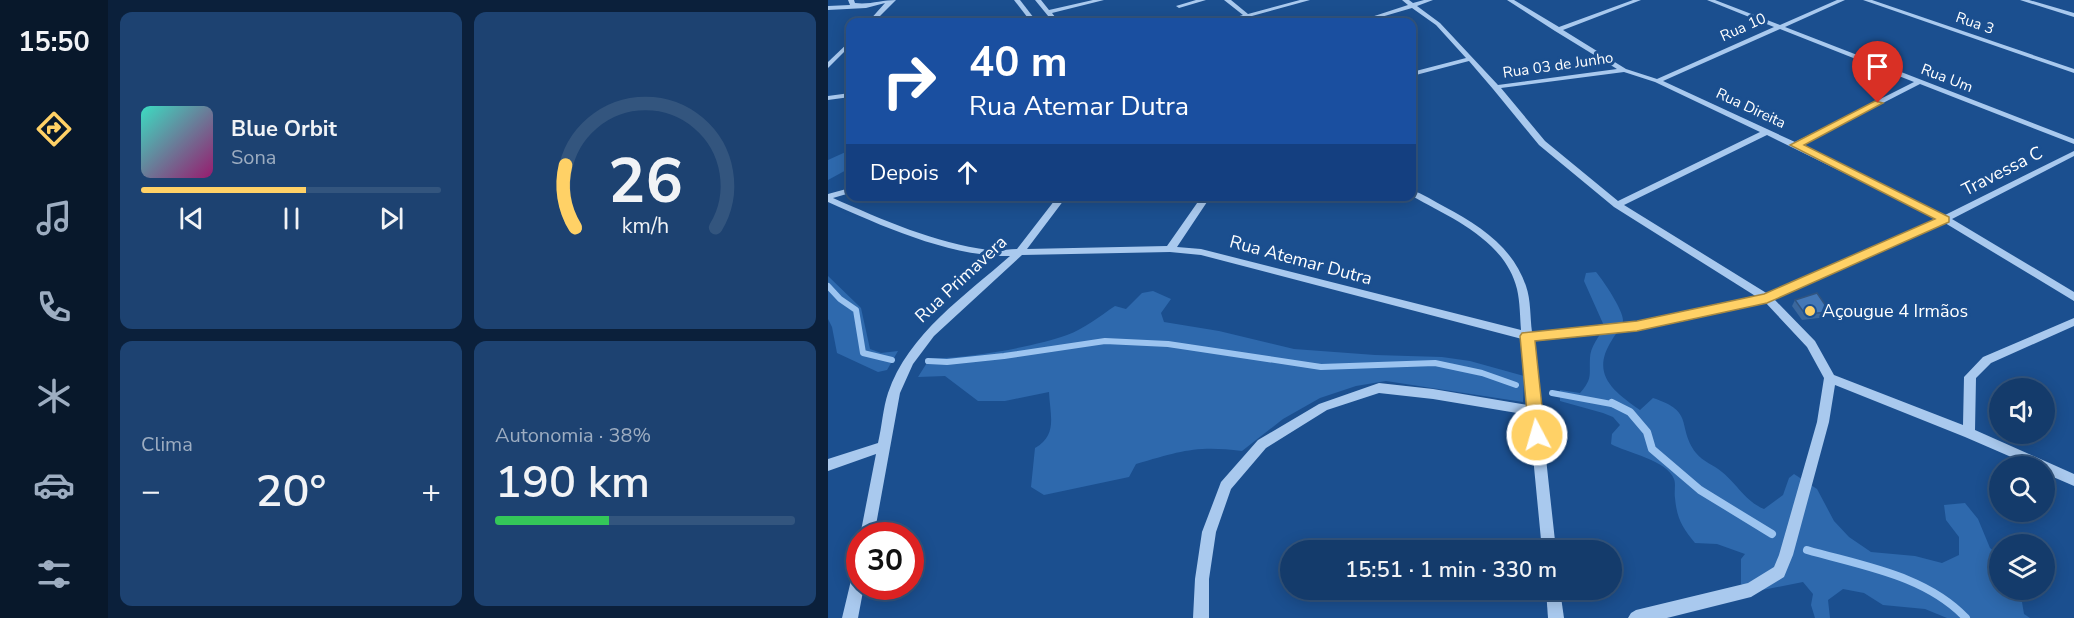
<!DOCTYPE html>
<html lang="pt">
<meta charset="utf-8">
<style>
:root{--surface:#143b6b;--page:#1d4271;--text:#f1f3f6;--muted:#9dadc1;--line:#33557e;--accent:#ffd166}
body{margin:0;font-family:"Nunito Sans",sans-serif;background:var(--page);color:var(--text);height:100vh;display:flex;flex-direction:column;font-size:22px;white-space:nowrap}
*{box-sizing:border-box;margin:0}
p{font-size:20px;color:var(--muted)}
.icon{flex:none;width:33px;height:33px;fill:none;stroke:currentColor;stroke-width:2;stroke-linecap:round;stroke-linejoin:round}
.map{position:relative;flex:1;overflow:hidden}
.sheet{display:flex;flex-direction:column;gap:12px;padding:12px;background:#0b203b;width:720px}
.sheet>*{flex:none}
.banner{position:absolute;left:18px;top:18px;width:570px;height:183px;border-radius:12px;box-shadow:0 3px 15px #0003,0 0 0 2px var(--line);background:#1a4fa0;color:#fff;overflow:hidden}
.fabs{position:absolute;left:1161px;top:378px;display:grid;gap:12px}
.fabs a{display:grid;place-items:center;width:66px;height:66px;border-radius:50%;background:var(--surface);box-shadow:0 3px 15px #0003,0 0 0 2px var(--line);font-size:30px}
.speed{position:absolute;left:18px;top:522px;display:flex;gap:12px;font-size:30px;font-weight:700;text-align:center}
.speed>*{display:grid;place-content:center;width:78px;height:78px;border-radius:50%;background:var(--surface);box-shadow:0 3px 15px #0003,0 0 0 2px var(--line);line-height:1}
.speed .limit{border:9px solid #d22;background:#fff;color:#111}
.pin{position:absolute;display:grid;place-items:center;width:51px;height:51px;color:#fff;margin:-62px -26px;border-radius:50% 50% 50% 0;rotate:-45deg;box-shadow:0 0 6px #0007}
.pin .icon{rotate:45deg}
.me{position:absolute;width:66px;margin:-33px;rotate:354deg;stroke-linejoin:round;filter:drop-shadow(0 0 4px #0008)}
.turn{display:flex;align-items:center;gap:21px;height:126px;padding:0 24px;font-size:27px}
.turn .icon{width:78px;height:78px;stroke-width:2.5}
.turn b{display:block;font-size:42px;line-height:51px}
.then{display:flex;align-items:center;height:57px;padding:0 24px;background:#0003;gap:12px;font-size:22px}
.big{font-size:45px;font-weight:600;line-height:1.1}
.sheet .card{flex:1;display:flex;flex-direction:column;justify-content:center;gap:9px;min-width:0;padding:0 21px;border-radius:12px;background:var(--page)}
.sheet .dial{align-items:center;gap:0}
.dial svg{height:156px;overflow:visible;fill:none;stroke:var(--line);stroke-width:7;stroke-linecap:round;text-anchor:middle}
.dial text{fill:var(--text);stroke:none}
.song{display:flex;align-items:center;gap:18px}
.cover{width:72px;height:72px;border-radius:9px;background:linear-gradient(135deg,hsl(170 70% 55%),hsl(320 70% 35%))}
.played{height:6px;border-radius:3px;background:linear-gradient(90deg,var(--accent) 55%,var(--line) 55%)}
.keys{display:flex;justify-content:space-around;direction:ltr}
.heat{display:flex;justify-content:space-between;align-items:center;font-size:33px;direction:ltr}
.charge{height:9px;border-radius:4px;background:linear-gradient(90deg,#34c759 38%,var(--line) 0)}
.sheet .tiles{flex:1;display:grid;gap:12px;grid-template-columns:repeat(2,1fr)}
.trip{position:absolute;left:452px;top:540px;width:342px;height:60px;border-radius:30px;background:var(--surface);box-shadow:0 3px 15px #0003,0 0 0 2px var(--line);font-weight:600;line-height:60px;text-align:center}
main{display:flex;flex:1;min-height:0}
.dock{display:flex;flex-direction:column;width:108px;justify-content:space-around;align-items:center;background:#08182b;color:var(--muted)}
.dock .icon{width:42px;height:42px}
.dock .active{color:var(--accent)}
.dock b{font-size:27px;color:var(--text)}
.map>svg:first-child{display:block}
.green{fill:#2e69ad}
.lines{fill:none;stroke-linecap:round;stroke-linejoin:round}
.stream-far1{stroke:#9cc4f0;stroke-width:6}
.stream{stroke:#9cc4f0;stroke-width:8}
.minor{fill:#a9c9ee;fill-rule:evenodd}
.wall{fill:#3a679d}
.building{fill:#4478b7;stroke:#305480;stroke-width:1.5}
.route{fill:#ffd166;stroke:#a68842;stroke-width:1.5}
.poi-dot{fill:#ffd166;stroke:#1b4f8f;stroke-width:2}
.labels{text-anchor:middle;stroke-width:6;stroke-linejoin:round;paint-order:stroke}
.far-street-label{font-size:15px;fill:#fff;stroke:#1b4f8f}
.street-label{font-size:18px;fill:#fff;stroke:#1b4f8f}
.poi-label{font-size:18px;fill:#fff;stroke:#1b4f8f;text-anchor:start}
</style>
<main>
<nav class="dock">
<b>15:50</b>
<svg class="icon active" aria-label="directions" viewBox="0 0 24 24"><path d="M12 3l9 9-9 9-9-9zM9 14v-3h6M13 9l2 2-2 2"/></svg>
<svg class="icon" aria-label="music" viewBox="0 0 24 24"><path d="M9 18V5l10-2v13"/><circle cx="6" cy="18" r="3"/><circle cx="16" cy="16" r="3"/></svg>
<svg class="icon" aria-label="phone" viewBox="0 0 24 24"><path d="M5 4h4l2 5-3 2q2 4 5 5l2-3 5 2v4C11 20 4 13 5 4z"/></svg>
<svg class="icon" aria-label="climate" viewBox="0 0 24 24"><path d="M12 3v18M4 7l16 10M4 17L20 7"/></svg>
<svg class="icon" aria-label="car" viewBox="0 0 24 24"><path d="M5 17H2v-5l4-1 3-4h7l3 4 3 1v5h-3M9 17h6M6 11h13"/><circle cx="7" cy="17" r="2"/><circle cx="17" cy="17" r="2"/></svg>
<svg class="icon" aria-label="filters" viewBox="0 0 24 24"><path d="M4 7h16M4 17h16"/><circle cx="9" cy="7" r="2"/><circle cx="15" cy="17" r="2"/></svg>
</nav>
<section class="sheet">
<div class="tiles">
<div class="card">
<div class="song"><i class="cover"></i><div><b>Blue Orbit</b><p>Sona</p></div></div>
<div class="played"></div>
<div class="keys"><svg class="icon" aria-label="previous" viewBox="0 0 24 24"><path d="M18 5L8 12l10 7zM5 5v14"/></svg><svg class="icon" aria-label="pause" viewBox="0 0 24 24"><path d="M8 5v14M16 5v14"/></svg><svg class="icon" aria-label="next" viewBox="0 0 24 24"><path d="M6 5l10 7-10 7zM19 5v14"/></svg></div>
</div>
<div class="card dial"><svg viewBox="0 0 100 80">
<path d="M14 69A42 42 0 1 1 86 69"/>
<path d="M14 69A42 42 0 0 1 9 37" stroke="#ffd166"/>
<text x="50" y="56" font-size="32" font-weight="700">26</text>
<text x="50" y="72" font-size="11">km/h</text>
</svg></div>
<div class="card"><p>Clima</p>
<div class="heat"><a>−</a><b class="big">20°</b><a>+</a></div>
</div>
<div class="card"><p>Autonomia · 38%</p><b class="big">190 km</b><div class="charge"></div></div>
</div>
</section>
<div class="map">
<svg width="1246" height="618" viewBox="0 0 1246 618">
<rect width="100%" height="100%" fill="#1b4f8f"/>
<!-- green -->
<g class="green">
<polygon points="22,150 22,168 0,180 0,160"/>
<path d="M768,272C775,280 795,310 795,320C795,327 787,334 784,340C762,374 785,391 812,410L825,398C868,412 848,426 868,453C875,462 886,465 894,472C909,484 917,501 936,509L955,495L961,478L966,474L989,489L1006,521L1021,537L1043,552L1087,556L1114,563L1131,555V537L1118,520L1116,505L1137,503L1150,519L1162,548L1171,555L1172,590H1192L1196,614L1202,618H1119L1097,609L1055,605L1036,593L1015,589L1000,600L1002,618H987L983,605L985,594L975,582L924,592L913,584V559L917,554L889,544L867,543C854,527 849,519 847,498C846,492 848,484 846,479C839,460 799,453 783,444L784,434L792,425L785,417L775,413L732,401V390L752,393C765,378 761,375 762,358C762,348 771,335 777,328L756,281L758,273Z"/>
<polygon points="0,276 33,308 42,349 53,353 70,351 59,370 50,372 9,353 4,327 0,319"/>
<path d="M325,291L343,299L333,313L336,322L391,331L466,349L547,355L614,357L642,361L696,376L695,402L558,381L528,386L492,398L455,419L414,451C369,445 352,451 308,464L301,477L216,495L203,487L207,448C230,435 222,415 221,392L177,401H150L117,376L90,377L102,358C137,359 206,347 239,335C256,329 272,316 287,306L298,309L314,293Z"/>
</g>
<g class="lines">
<!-- stream-far1 -->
<g class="stream-far1">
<polyline points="0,286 12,299 28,310 35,353 64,360"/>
<polyline points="100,361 119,362 176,356 277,341 340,344 493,367 607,363 654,373 688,385"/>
<polyline points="724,393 789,405"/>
</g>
<!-- stream -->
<g class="stream">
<polyline points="784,403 802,412 819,432 824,449 872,490 944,534"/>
<path d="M979,550C1034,566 1097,575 1138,618"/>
</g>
<!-- minor -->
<g class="minor">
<path d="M20,0H26L27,3C41,5 54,0 68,0L46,22H40L57,3L38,8L0,10V6L22,5Z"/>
<polygon points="186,0 192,0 209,22 203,22"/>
<polygon points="207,0 213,0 221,10 265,0 276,0 224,13 231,22 225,22"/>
<polygon points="368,0 378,0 351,8 348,6"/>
<polygon points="396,0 403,0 420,14 472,0 482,0 402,22 394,22 395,21 415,15"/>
<path d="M574,0H581L585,3L596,0H605L589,6L612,23L670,85L789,69L727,31L679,0H686L731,27L805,0H813L735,30L798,69L829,79L946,27L879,0H887L952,25L1009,0H1017L957,27L1246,139V144L1092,84L973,145L1117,215L1246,151V156L1124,219L1246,292V301L1117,223L946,299L987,341L1006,375L1135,425L1136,377L1155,357L1246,318V326L1163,363L1148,378L1147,430L1246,474V486L1216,473V466H1204L1137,437L1007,385L1001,422L965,555L956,577L923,597L839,618H800L803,613L808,610L920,583L946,567L951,555L989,422L996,378L979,347L937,302L809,330L705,339L728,550H714L701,415L605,399L551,393L499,410L438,448L403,489L388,532L381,579V618H365L367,579L374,532L393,482L430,440L491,404L551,383L605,389L700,405L694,339L373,255L342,252L194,255L106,336L85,364L72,393L46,536H32L48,454L0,471V459L50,443C54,426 55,408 60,393C80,334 138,295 182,256C122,257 54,226 0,202V194L22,188V193L5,198C55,220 107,243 161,250C170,251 180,249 189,249L230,196H239L199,249L339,246L374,196H383L349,247L373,249L693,330C692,317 692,302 689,289C677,240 623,218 584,196V190C595,194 606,201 617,207C652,226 684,246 698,286C703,300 702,317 704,332L809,322L929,297L786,207L711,145L665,89L641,61L584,76V72L638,58L608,25L584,8L536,22H528L580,5ZM952,29L1086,82L967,142L835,81ZM796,72L827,82L932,132L790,201L717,141L673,88ZM939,135L1110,219L940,294L796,205Z"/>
<polygon points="1035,0 1044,0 1246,69 1246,73"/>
<polygon points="1192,0 1201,0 1246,13 1246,17"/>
<polygon points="22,41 22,46 0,68 0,62"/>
<polygon points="22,93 22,97 0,100 0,96"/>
<polygon points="32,565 32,586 36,586 30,618 14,618 25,572 27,567"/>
<polygon points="718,590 732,590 736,618 720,618"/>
</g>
</g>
<!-- wall -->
<polygon class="wall" points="967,300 1002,312 999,317 974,320 964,306"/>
<!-- building -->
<polygon class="building" points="989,293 1002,312 977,314 967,300"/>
<!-- route -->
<polygon class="route" points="1047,101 1055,103 976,145 1121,217 1121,222 939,303 809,331 707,341 717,435 715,439 709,441 704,439 701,435 692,336 694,333 809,321 936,294 1107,219 962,145"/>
<!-- markers -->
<circle class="poi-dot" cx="982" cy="311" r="6"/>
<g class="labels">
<!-- far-street labels -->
<g class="far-street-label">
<text transform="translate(1147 23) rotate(19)" y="5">Rua 3</text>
<text transform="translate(915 27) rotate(-24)" y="5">Rua 10</text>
<text transform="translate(730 65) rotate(-8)" y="5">Rua 03 de Junho</text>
<text transform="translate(1119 78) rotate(21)" y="5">Rua Um</text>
<text transform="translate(923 108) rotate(25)" y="5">Rua Direita</text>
</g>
<!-- street labels -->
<g class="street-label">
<text transform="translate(1174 171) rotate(-27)" y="6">Travessa C</text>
<text transform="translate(473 260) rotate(15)" y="6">Rua Atemar Dutra</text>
<text transform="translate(133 279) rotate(-43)" y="6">Rua Primavera</text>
</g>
<!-- poi labels -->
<g class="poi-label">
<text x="994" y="317">Açougue 4 Irmãos</text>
</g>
</g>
</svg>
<div class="fabs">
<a><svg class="icon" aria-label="sound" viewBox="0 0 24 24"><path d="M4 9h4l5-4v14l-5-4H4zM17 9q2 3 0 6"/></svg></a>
<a><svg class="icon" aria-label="search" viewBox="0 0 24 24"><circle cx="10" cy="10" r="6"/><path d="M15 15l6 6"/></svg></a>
<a><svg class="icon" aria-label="layers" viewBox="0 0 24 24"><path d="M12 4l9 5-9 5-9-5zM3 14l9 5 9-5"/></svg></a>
</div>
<div class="speed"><div class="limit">30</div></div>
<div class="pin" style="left:1050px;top:103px;background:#d93025"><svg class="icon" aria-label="arrive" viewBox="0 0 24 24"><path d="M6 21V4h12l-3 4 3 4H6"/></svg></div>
<svg class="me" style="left:709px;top:435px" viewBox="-20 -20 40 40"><circle r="17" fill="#ffd166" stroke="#fff" stroke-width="3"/><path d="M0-11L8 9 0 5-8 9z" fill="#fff"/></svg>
<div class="trip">15:51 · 1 min · 330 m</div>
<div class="banner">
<div class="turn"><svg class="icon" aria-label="right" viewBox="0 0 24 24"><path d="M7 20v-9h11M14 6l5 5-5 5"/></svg><div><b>40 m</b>Rua Atemar Dutra</div></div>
<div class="then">Depois<svg class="icon" aria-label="ahead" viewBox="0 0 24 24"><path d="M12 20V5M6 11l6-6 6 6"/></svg></div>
</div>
</div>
</main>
